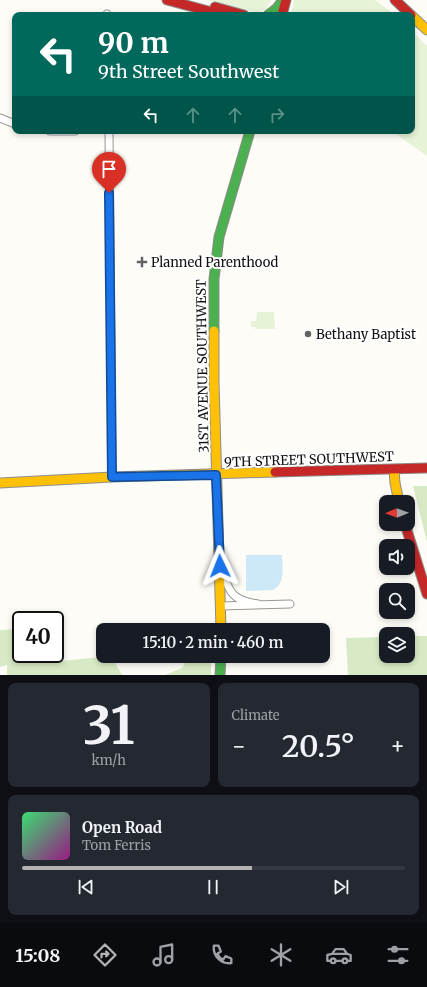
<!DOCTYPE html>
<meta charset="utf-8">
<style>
:root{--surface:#171b24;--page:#242831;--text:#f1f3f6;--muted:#9ea1a6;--line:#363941;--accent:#b2b2b3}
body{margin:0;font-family:Merriweather,serif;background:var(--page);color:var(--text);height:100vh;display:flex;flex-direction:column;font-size:15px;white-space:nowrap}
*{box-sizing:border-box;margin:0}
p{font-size:13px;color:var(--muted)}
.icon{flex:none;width:22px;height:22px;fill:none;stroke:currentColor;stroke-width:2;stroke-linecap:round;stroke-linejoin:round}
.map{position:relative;height:675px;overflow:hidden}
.sheet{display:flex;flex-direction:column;gap:8px;padding:8px;background:#0d0f14;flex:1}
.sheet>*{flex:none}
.banner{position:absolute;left:12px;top:12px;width:403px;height:122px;border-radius:8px;box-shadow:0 2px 6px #0003;background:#00695c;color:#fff;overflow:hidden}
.needle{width:26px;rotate:269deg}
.tools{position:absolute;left:379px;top:495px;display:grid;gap:8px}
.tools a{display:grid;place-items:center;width:36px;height:36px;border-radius:8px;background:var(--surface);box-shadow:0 2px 6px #0003;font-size:20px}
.speed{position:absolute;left:12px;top:611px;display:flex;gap:8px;font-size:20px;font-weight:700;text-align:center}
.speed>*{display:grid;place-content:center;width:52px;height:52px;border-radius:50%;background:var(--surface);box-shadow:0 2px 6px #0003;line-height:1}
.speed .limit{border:2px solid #111;border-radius:6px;background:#fff;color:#111}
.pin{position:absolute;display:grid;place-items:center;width:34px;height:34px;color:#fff;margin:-41px -17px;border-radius:50% 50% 50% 0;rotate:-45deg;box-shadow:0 0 4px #0007}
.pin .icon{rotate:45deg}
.me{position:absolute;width:44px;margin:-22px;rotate:358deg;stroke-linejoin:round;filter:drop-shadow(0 0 3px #0008)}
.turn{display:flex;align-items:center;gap:14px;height:84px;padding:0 20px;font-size:18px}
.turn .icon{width:52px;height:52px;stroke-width:2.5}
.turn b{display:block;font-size:28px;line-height:34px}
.lanes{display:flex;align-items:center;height:38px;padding:0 20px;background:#0003;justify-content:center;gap:20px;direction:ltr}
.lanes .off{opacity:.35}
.big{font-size:30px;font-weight:600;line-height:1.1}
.sheet .tile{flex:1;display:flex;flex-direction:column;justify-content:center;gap:6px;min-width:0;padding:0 14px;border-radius:8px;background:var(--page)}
.sheet .dial{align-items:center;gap:0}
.dial b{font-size:52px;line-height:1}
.song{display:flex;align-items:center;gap:12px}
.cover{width:48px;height:48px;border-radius:6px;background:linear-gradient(135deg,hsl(140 70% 55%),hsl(310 70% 35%))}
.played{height:4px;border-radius:2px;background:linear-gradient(90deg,var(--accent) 60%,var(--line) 60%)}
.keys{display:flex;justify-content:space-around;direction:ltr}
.heat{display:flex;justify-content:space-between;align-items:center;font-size:22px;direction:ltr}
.sheet .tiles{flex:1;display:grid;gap:8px;grid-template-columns:1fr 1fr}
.tile:last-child{grid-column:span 2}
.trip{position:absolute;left:96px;top:623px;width:234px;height:40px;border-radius:8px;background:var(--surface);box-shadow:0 2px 6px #0003;font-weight:600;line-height:40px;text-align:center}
.menu{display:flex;height:64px;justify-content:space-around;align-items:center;background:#090b0e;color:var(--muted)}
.menu .icon{width:28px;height:28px}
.menu .on{color:var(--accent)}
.menu b{font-size:18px;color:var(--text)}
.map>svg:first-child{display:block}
.green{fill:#e7f3d7}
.forest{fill:#d8eac5}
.water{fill:#cde8f7}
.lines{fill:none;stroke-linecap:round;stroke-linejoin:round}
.street-casing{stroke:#979795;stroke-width:9}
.fast-casing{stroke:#8e8d8b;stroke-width:11}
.slow-casing{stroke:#8e8d8b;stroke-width:11}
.jam-casing{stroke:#8e8d8b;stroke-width:11}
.street{stroke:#fffffe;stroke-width:7}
.fast{stroke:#4caf50;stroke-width:9}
.slow{stroke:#ffc107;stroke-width:9}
.jam{stroke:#c62828;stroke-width:9}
.route-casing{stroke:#114b97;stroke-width:10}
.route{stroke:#1a73e8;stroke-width:7}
.poi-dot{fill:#646362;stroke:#fff;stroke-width:1.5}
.labels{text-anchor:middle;stroke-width:4;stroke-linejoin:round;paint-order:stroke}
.poi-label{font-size:13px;fill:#111;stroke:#fff;text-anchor:start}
.street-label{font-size:13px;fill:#111;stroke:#fff}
</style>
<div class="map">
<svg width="427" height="675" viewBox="0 0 427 675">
<rect width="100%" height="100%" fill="#fdfcf7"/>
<!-- green -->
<g class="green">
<polygon points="208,0 271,0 266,9 258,13"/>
<polygon points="294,0 375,0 395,15 291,15"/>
<polygon points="412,31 427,46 427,156 392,131 412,131"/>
<polygon points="257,312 274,312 275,329 255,329 255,327 251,327 251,321 256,321"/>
</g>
<!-- forest -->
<g class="forest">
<polygon points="413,486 427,486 427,542"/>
<polygon points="21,629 21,654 43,654 51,662 111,656 122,675 7,675 7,665 0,667 0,630"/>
<polygon points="408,636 427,636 427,675 348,675 346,638 386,637 386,656 408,656"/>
<polygon points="189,656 211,656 211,675 165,675 182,668"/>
</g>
<!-- water -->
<path class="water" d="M246,555H282C282,566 286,584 273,590L246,591Z"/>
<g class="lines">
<defs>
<g id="street">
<polyline points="107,14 107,15"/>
<polyline points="0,118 15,124"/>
<polyline points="50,131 75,131"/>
<polyline points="109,131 112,477"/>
<path d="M223,570C228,593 234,601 258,604"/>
<polyline points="221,606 290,604"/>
</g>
<g id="fast">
<polyline points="268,15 277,8 283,0"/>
<polyline points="214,331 214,279 219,237 250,131"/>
<polyline points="220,675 221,656"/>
</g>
<g id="slow">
<polyline points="412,16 427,30"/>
<polyline points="214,331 214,382 221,630"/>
<polyline points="394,470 395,483 399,502"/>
<polyline points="0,483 112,477 275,472"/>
</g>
<g id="jam">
<polyline points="167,0 223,15"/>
<polyline points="395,0 411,15"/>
<polyline points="215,7 244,15"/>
<polyline points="282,15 286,0"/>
<polyline points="275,472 427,468"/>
<polyline points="405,524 427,594"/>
</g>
</defs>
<!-- street casing -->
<use href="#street" class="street-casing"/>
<!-- fast casing -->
<use href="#fast" class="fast-casing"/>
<!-- slow casing -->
<use href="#slow" class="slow-casing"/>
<!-- jam casing -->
<use href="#jam" class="jam-casing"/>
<!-- street -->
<use href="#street" class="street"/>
<!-- fast -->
<use href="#fast" class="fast"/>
<!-- slow -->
<use href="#slow" class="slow"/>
<!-- jam -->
<use href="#jam" class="jam"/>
</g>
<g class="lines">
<defs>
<polyline id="route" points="109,193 112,477 216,475 220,566"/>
</defs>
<!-- route casing -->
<use href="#route" class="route-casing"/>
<!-- route -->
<use href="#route" class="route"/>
</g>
<!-- markers -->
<g class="poi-dot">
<path d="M140 256h4v4h4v4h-4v4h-4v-4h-4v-4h4z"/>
<circle cx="308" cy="334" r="4"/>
</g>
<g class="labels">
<!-- poi labels -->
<g class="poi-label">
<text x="151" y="267">Planned Parenthood</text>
<text x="316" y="339">Bethany Baptist</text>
</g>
<!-- street labels -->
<g class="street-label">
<text transform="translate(202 366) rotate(-91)" y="5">31ST AVENUE SOUTHWEST</text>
<text transform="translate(309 459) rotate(-2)" y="5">9TH STREET SOUTHWEST</text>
</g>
</g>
</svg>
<div class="tools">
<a><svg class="needle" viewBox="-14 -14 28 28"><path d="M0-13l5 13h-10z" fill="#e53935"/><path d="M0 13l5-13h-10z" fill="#9ea1a6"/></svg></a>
<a><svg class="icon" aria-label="sound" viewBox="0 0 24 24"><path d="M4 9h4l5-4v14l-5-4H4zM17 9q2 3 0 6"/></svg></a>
<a><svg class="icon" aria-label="search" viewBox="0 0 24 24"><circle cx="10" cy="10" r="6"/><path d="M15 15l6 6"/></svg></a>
<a><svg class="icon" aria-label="layers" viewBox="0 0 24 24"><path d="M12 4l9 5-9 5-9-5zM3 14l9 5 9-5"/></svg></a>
</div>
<div class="speed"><div class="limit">40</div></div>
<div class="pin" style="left:109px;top:193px;background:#d93025"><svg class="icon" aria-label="arrive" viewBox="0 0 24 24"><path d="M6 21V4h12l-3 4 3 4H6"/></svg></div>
<svg class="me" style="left:220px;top:566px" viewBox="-20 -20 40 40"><path d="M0-17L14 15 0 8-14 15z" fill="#1a73e8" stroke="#fff" stroke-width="4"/></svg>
<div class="trip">15:10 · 2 min · 460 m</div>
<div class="banner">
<div class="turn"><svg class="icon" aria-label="left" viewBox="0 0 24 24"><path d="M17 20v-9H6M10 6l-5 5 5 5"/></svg><div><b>90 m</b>9th Street Southwest</div></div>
<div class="lanes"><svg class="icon" aria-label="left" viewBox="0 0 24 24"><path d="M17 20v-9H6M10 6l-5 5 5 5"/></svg><svg class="icon off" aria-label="ahead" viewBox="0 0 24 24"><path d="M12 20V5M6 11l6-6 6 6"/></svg><svg class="icon off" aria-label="ahead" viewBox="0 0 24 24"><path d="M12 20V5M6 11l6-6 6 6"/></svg><svg class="icon off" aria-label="right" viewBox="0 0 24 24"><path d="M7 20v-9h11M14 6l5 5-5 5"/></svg></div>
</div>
</div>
<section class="sheet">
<div class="tiles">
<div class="tile dial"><b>31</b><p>km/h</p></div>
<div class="tile"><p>Climate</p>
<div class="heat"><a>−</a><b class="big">20.5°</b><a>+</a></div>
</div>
<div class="tile">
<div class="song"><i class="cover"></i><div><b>Open Road</b><p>Tom Ferris</p></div></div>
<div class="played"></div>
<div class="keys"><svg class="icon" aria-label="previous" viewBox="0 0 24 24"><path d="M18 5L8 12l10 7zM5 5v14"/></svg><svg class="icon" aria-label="pause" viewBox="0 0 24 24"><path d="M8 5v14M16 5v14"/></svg><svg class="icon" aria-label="next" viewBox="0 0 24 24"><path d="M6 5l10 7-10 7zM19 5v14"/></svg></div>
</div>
</div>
</section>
<nav class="menu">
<b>15:08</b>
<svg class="icon on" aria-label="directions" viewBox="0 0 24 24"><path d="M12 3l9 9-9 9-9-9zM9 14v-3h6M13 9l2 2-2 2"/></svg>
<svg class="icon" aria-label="music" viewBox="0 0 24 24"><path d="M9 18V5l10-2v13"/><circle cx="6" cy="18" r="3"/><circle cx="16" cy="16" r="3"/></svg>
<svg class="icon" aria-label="phone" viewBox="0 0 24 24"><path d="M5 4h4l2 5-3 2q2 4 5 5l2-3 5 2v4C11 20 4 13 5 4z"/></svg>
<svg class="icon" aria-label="climate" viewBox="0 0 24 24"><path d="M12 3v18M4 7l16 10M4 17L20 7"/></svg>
<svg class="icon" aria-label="car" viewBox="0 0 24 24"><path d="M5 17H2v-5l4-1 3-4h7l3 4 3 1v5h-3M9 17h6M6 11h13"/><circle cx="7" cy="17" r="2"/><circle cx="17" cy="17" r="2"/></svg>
<svg class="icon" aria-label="filters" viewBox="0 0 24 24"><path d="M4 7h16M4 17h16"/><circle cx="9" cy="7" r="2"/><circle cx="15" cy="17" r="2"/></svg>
</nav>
